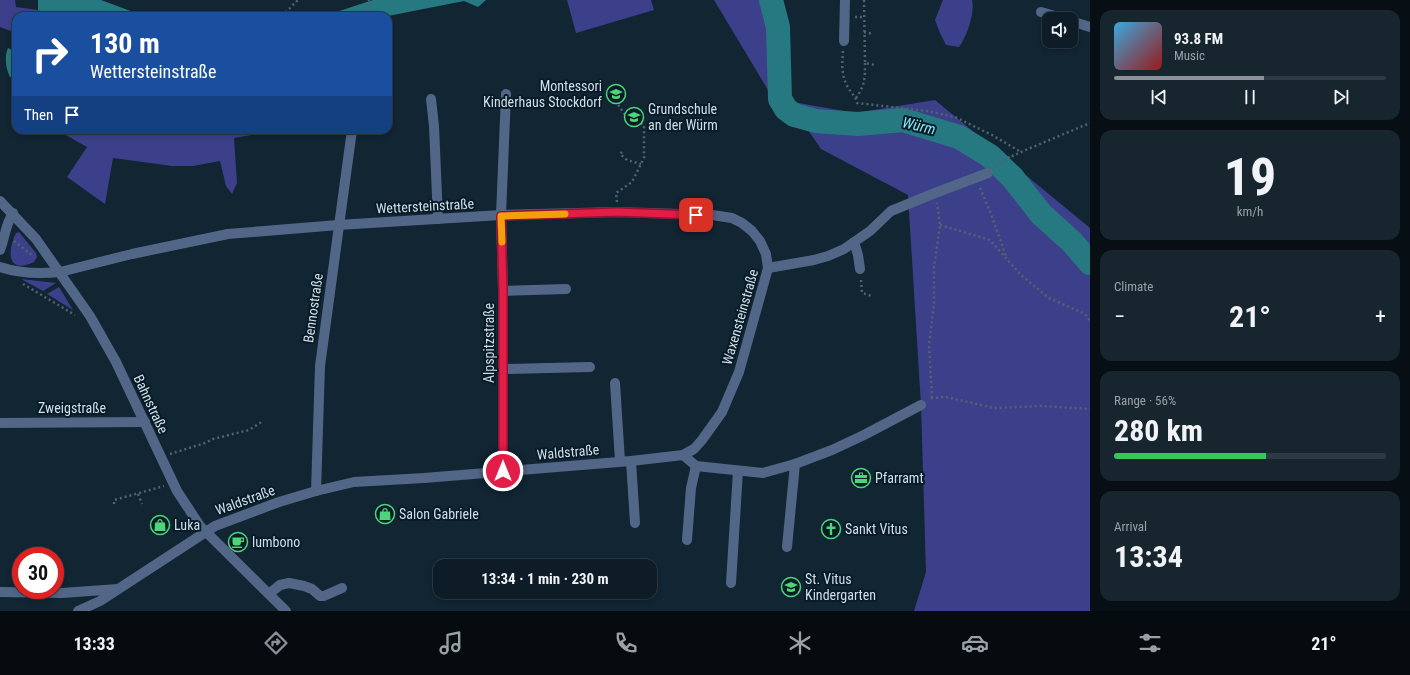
<!DOCTYPE html>
<meta charset="utf-8">
<style>
:root{--surface:#0d1c26;--page:#16252e;--text:#f1f3f6;--muted:#9aa1a7;--line:#2d3a43;--accent:#8c9099}
body{margin:0;font-family:"Roboto Condensed",sans-serif;background:var(--page);color:var(--text);height:100vh;display:flex;flex-direction:column;font-size:15px;white-space:nowrap}
*{box-sizing:border-box;margin:0}
p{font-size:13px;color:var(--muted)}
.icon{flex:none;width:22px;height:22px;fill:none;stroke:currentColor;stroke-width:2;stroke-linecap:round;stroke-linejoin:round}
.map{position:relative;flex:1;overflow:hidden}
.sheet{display:flex;flex-direction:column;gap:10px;padding:10px;background:#070f15;width:320px}
.sheet>*{flex:none}
.banner{position:absolute;left:12px;top:12px;width:380px;height:122px;border-radius:12px;box-shadow:0 2px 6px #0003,0 0 0 1px var(--line);background:#1a4fa0;color:#fff;overflow:hidden}
.tools{position:absolute;left:1042px;top:12px;display:grid;gap:8px}
.tools a{display:grid;place-items:center;width:36px;height:36px;border-radius:8px;background:var(--surface);box-shadow:0 2px 6px #0003,0 0 0 1px var(--line);font-size:20px}
.speed{position:absolute;left:12px;top:547px;display:flex;gap:8px;font-size:20px;font-weight:700;text-align:center}
.speed>*{display:grid;place-content:center;width:52px;height:52px;border-radius:50%;background:var(--surface);box-shadow:0 2px 6px #0003,0 0 0 1px var(--line);line-height:1}
.speed .limit{border:6px solid #d22;background:#fff;color:#111}
.pin{position:absolute;display:grid;place-items:center;width:34px;height:34px;color:#fff;margin:-17px;border-radius:8px;box-shadow:0 2px 6px #0006}
.me{position:absolute;width:44px;margin:-22px;rotate:0deg;stroke-linejoin:round;filter:drop-shadow(0 0 3px #0008)}
.turn{display:flex;align-items:center;gap:14px;height:84px;padding:0 12px;font-size:18px}
.turn .icon{width:52px;height:52px;stroke-width:2.5}
.turn b{display:block;font-size:28px;line-height:34px}
.then{display:flex;align-items:center;height:38px;padding:0 12px;background:#0003;gap:8px;font-size:15px}
.big{font-size:30px;font-weight:700;line-height:1.1}
.sheet .tile{flex:1;display:flex;flex-direction:column;justify-content:center;gap:6px;min-width:0;padding:0 14px;border-radius:12px;background:var(--page)}
.sheet .dial{align-items:center;gap:0}
.dial b{font-size:52px;line-height:1}
.song{display:flex;align-items:center;gap:12px}
.cover{width:48px;height:48px;border-radius:6px;background:linear-gradient(135deg,hsl(200 70% 55%),hsl(0 70% 35%))}
.played{height:4px;border-radius:2px;background:linear-gradient(90deg,var(--accent) 55%,var(--line) 55%)}
.keys{display:flex;justify-content:space-around;direction:ltr}
.heat{display:flex;justify-content:space-between;align-items:center;font-size:22px;direction:ltr}
.charge{height:6px;border-radius:3px;background:linear-gradient(90deg,#34c759 56%,var(--line) 0)}
.trip{position:absolute;left:433px;top:559px;width:224px;height:40px;border-radius:12px;background:var(--surface);box-shadow:0 2px 6px #0003,0 0 0 1px var(--line);font-weight:700;line-height:40px;text-align:center}
.tab-bar{display:flex;height:64px;justify-content:space-around;align-items:center;background:#050b0f;color:var(--muted)}
.tab-bar .icon{width:28px;height:28px}
.tab-bar .selected{color:var(--accent)}
.tab-bar b{font-size:18px;color:var(--text)}
main{display:flex;flex:1;min-height:0}
.map>svg:first-child{display:block}
.green{fill:#3c408a}
.water{fill:#277981}
.lines{fill:none;stroke-linecap:round;stroke-linejoin:round}
.river{stroke:#277981;stroke-width:24}
.path{stroke:#51636f;stroke-width:2.5;stroke-dasharray:2 3;stroke-linecap:butt}
.minor{stroke:#526787;stroke-width:10}
.route-casing{stroke:#92132f;stroke-width:10}
.route{stroke:#e11d48;stroke-width:7}
.slow{stroke:#f59e0b;stroke-width:7}
.labels{text-anchor:middle;stroke-width:4;stroke-linejoin:round;paint-order:stroke}
.poi-label{font-size:14px;fill:#d3dfe8;stroke:#071b29;text-anchor:start}
.street-label{font-size:14px;fill:#d3dfe8;stroke:#071b29}
.water-label{font-size:15px;font-style:italic;fill:#88edf8;stroke:#071b29}
</style>
<main>
<div class="map">
<svg width="1090" height="611" viewBox="0 0 1090 611">
<rect width="100%" height="100%" fill="#112533"/>
<!-- green -->
<g class="green">
<polygon points="0,0 15,0 16,7 38,10 50,16 16,16 16,33 0,27"/>
<polygon points="567,0 651,0 654,10 576,33"/>
<polygon points="714,0 779,0 786,18 787,84 793,102 855,113 935,100 1090,228 1090,611 914,611 926,572 921,405 908,195 821,149 808,130 786,123 773,107 768,90"/>
<path d="M943,0H972C975,13 967,36 959,47L946,45L940,33L935,20Z"/>
<polygon points="57,130 282,130 234,138 237,183 232,194 226,186 220,161 193,166 172,166 113,158 105,204 67,177 87,147"/>
<path d="M19,232L36,253L37,257L34,262C7,275 7,251 16,233Z"/>
<polygon points="21,279 56,283 43,291"/>
<polygon points="59,287 73,310 47,294"/>
</g>
<!-- water -->
<g class="water">
<polygon points="38,0 101,0 144,16 50,16 38,10"/>
<polygon points="373,0 486,0 478,7 464,1 388,16 324,16"/>
<path d="M8,48L16,52V78L10,77C6,70 4,56 8,48Z"/>
</g>
<g class="lines">
<!-- river -->
<polyline class="river" points="771,0 778,27 780,99 786,109 794,115 816,121 858,124 903,120 959,137 990,156 1012,177 1041,214 1072,242 1090,263"/>
<!-- path -->
<g class="path">
<polyline points="864,0 865,63 875,65"/>
<polyline points="282,16 298,0"/>
<polyline points="367,16 369,0"/>
<polyline points="855,17 864,17"/>
<polyline points="864,32 873,34"/>
<path d="M843,51C842,66 841,77 849,89C852,94 856,97 857,103L927,111L955,117L992,135L1021,152"/>
<path d="M856,98C865,85 865,78 865,63"/>
<polyline points="622,152 620,154 627,160 641,164"/>
<polyline points="996,167 1012,155 1013,156 1021,152 1090,123"/>
<polyline points="980,188 991,214 1006,256"/>
<polyline points="617,202 616,193 632,182 644,158 644,125 625,115 617,103"/>
<polyline points="940,225 990,240 1021,275 1049,298 1085,314 1090,321"/>
<polyline points="14,241 32,255"/>
<polyline points="861,280 862,293 872,296"/>
<polyline points="23,284 75,315"/>
<polyline points="931,398 946,397 994,408 1041,406 1090,409"/>
<polyline points="932,398 929,346 934,304 934,267 940,225 937,203"/>
<polyline points="170,454 205,443 213,439 249,430 263,421"/>
<polyline points="138,494 142,504"/>
<polyline points="114,504 114,500 164,486"/>
</g>
<!-- minor -->
<g class="minor">
<polyline points="1041,12 1065,19"/>
<polyline points="1071,21 1090,27"/>
<polyline points="844,41 845,0"/>
<polyline points="431,99 434,126 438,219"/>
<polyline points="0,201 36,239 90,316 116,362 177,491 200,526 286,611"/>
<polyline points="854,242 858,255 860,269"/>
<path d="M0,250C5,238 5,225 13,213"/>
<path d="M0,267C18,273 41,274 60,272L132,254L228,234L338,225L501,215L617,212L712,215L732,218L742,223L752,231L760,241L766,254L768,268L739,372L722,412L702,440L694,449L683,455L631,461L424,478L354,482L316,491L279,502L215,526L100,601L78,611"/>
<polyline points="768,268 814,260 828,256 844,249 870,231 891,211 935,193 988,173"/>
<polyline points="503,291 566,289"/>
<polyline points="503,369 590,367"/>
<polyline points="615,383 620,461"/>
<polyline points="0,423 145,422"/>
<polyline points="683,455 696,466 763,473 795,464 832,450 864,435 921,405"/>
<polyline points="631,461 635,523"/>
<polyline points="503,471 503,291 501,215 506,94"/>
<polyline points="316,491 320,366 352,130"/>
<polyline points="687,540 691,488 696,466"/>
<polyline points="787,547 795,464"/>
<polyline points="731,583 738,471"/>
<polyline points="0,592 62,593 118,589"/>
<polyline points="270,593 280,585 289,583 304,586 312,589 320,596 324,596 342,588"/>
</g>
</g>
<g class="lines">
<defs>
<polyline id="route" points="503,471 503,291 501,216 617,212 696,215"/>
</defs>
<!-- route casing -->
<use href="#route" class="route-casing"/>
<!-- route -->
<use href="#route" class="route"/>
<!-- slow -->
<polyline class="slow" points="502,242 501,216 565,214"/>
</g>
<!-- icons -->
<defs>
<symbol id="school-ring" viewBox="-11 -11 22 22"><circle r="9.5" fill="#071b29" stroke="#4cd677" stroke-width="1.5"/><path d="M0-5L7-2L0 1L-7-2ZM-4 1L0 2.5L4 1V4Q0 6-4 4Z" fill="#4cd677"/></symbol>
<symbol id="office-ring" viewBox="-11 -11 22 22"><circle r="9.5" fill="#071b29" stroke="#4cd677" stroke-width="1.5"/><path d="M-6-3h4V-5.5h4V-3h4V5H-6ZM-1-4.5V-3h2v-1.5ZM-6 0V1H6V0Z" fill="#4cd677"/></symbol>
<symbol id="shop-ring" viewBox="-11 -11 22 22"><circle r="9.5" fill="#071b29" stroke="#4cd677" stroke-width="1.5"/><path d="M-5-2.5h2.3a2.7 3.5 0 0 1 5.4 0H5L5.5 6h-11ZM-1.5-2.5h3a1.5 2.3 0 0 0-3 0Z" fill="#4cd677"/></symbol>
<symbol id="church-ring" viewBox="-11 -11 22 22"><circle r="9.5" fill="#071b29" stroke="#4cd677" stroke-width="1.5"/><path d="M-1.2-6h2.4v3.5h3.3v2.4h-3.3V6h-2.4V-.1h-3.3v-2.4h3.3Z" fill="#4cd677"/></symbol>
<symbol id="cafe-ring" viewBox="-11 -11 22 22"><circle r="9.5" fill="#071b29" stroke="#4cd677" stroke-width="1.5"/><path d="M-5.5-4.5H6V0H3Q3 3.5 0 3.5H-2.5Q-5.5 3.5-5.5 0ZM3-3.2v2h1.7v-2ZM-6 4.5H4V6H-6Z" fill="#4cd677"/></symbol>
</defs>
<g fill-rule="evenodd">
<use href="#school-ring" x="605" y="83" width="22" height="22"/>
<use href="#school-ring" x="623" y="106" width="22" height="22"/>
<use href="#office-ring" x="850" y="467" width="22" height="22"/>
<use href="#shop-ring" x="374" y="503" width="22" height="22"/>
<use href="#shop-ring" x="149" y="514" width="22" height="22"/>
<use href="#church-ring" x="820" y="518" width="22" height="22"/>
<use href="#cafe-ring" x="227" y="531" width="22" height="22"/>
<use href="#school-ring" x="780" y="576" width="22" height="22"/>
</g>
<g class="labels">
<!-- poi labels -->
<g class="poi-label">
<text x="602" y="91" text-anchor="end">Montessori<tspan x="602" dy="16">Kinderhaus Stockdorf</tspan></text>
<text x="648" y="114">Grundschule<tspan x="648" dy="16">an der Würm</tspan></text>
<text x="875" y="483">Pfarramt</text>
<text x="399" y="519">Salon Gabriele</text>
<text x="174" y="530">Luka</text>
<text x="845" y="534">Sankt Vitus</text>
<text x="252" y="547">lumbono</text>
<text x="805" y="584">St. Vitus<tspan x="805" dy="16">Kindergarten</tspan></text>
</g>
<!-- street labels -->
<g class="street-label">
<text transform="translate(425 206) rotate(-3)" y="5">Wettersteinstraße</text>
<text transform="translate(313 308) rotate(-82)" y="5">Bennostraße</text>
<text transform="translate(740 317) rotate(-74)" y="5">Waxensteinstraße</text>
<text transform="translate(489 343) rotate(-90)" y="5">Alpspitzstraße</text>
<text transform="translate(151 404) rotate(65)" y="5">Bahnstraße</text>
<text x="72" y="413">Zweigstraße</text>
<text transform="translate(568 452) rotate(-5)" y="5">Waldstraße</text>
<text transform="translate(245 500) rotate(-20)" y="5">Waldstraße</text>
</g>
<!-- water labels -->
<g class="water-label">
<text transform="translate(919 126) rotate(13)" y="5">Würm</text>
</g>
</g>
</svg>
<div class="tools">
<a><svg class="icon" aria-label="sound" viewBox="0 0 24 24"><path d="M4 9h4l5-4v14l-5-4H4zM17 9q2 3 0 6"/></svg></a>
</div>
<div class="speed"><div class="limit">30</div></div>
<div class="pin" style="left:696px;top:215px;background:#d93025"><svg class="icon" aria-label="arrive" viewBox="0 0 24 24"><path d="M6 21V4h12l-3 4 3 4H6"/></svg></div>
<svg class="me" style="left:503px;top:471px" viewBox="-20 -20 40 40"><circle r="17" fill="#e11d48" stroke="#fff" stroke-width="3"/><path d="M0-11L8 9 0 5-8 9z" fill="#fff"/></svg>
<div class="trip">13:34 · 1 min · 230 m</div>
<div class="banner">
<div class="turn"><svg class="icon" aria-label="right" viewBox="0 0 24 24"><path d="M7 20v-9h11M14 6l5 5-5 5"/></svg><div><b>130 m</b>Wettersteinstraße</div></div>
<div class="then">Then<svg class="icon" aria-label="arrive" viewBox="0 0 24 24"><path d="M6 21V4h12l-3 4 3 4H6"/></svg></div>
</div>
</div>
<section class="sheet">
<div class="tile">
<div class="song"><i class="cover"></i><div><b>93.8 FM</b><p>Music</p></div></div>
<div class="played"></div>
<div class="keys"><svg class="icon" aria-label="previous" viewBox="0 0 24 24"><path d="M18 5L8 12l10 7zM5 5v14"/></svg><svg class="icon" aria-label="pause" viewBox="0 0 24 24"><path d="M8 5v14M16 5v14"/></svg><svg class="icon" aria-label="next" viewBox="0 0 24 24"><path d="M6 5l10 7-10 7zM19 5v14"/></svg></div>
</div>
<div class="tile dial"><b>19</b><p>km/h</p></div>
<div class="tile"><p>Climate</p>
<div class="heat"><a>−</a><b class="big">21°</b><a>+</a></div>
</div>
<div class="tile"><p>Range · 56%</p><b class="big">280 km</b><div class="charge"></div></div>
<div class="tile"><p>Arrival</p><b class="big">13:34</b></div>
</section>
</main>
<nav class="tab-bar">
<b>13:33</b>
<svg class="icon selected" aria-label="directions" viewBox="0 0 24 24"><path d="M12 3l9 9-9 9-9-9zM9 14v-3h6M13 9l2 2-2 2"/></svg>
<svg class="icon" aria-label="music" viewBox="0 0 24 24"><path d="M9 18V5l10-2v13"/><circle cx="6" cy="18" r="3"/><circle cx="16" cy="16" r="3"/></svg>
<svg class="icon" aria-label="phone" viewBox="0 0 24 24"><path d="M5 4h4l2 5-3 2q2 4 5 5l2-3 5 2v4C11 20 4 13 5 4z"/></svg>
<svg class="icon" aria-label="climate" viewBox="0 0 24 24"><path d="M12 3v18M4 7l16 10M4 17L20 7"/></svg>
<svg class="icon" aria-label="car" viewBox="0 0 24 24"><path d="M5 17H2v-5l4-1 3-4h7l3 4 3 1v5h-3M9 17h6M6 11h13"/><circle cx="7" cy="17" r="2"/><circle cx="17" cy="17" r="2"/></svg>
<svg class="icon" aria-label="filters" viewBox="0 0 24 24"><path d="M4 7h16M4 17h16"/><circle cx="9" cy="7" r="2"/><circle cx="15" cy="17" r="2"/></svg>
<b>21°</b>
</nav>
